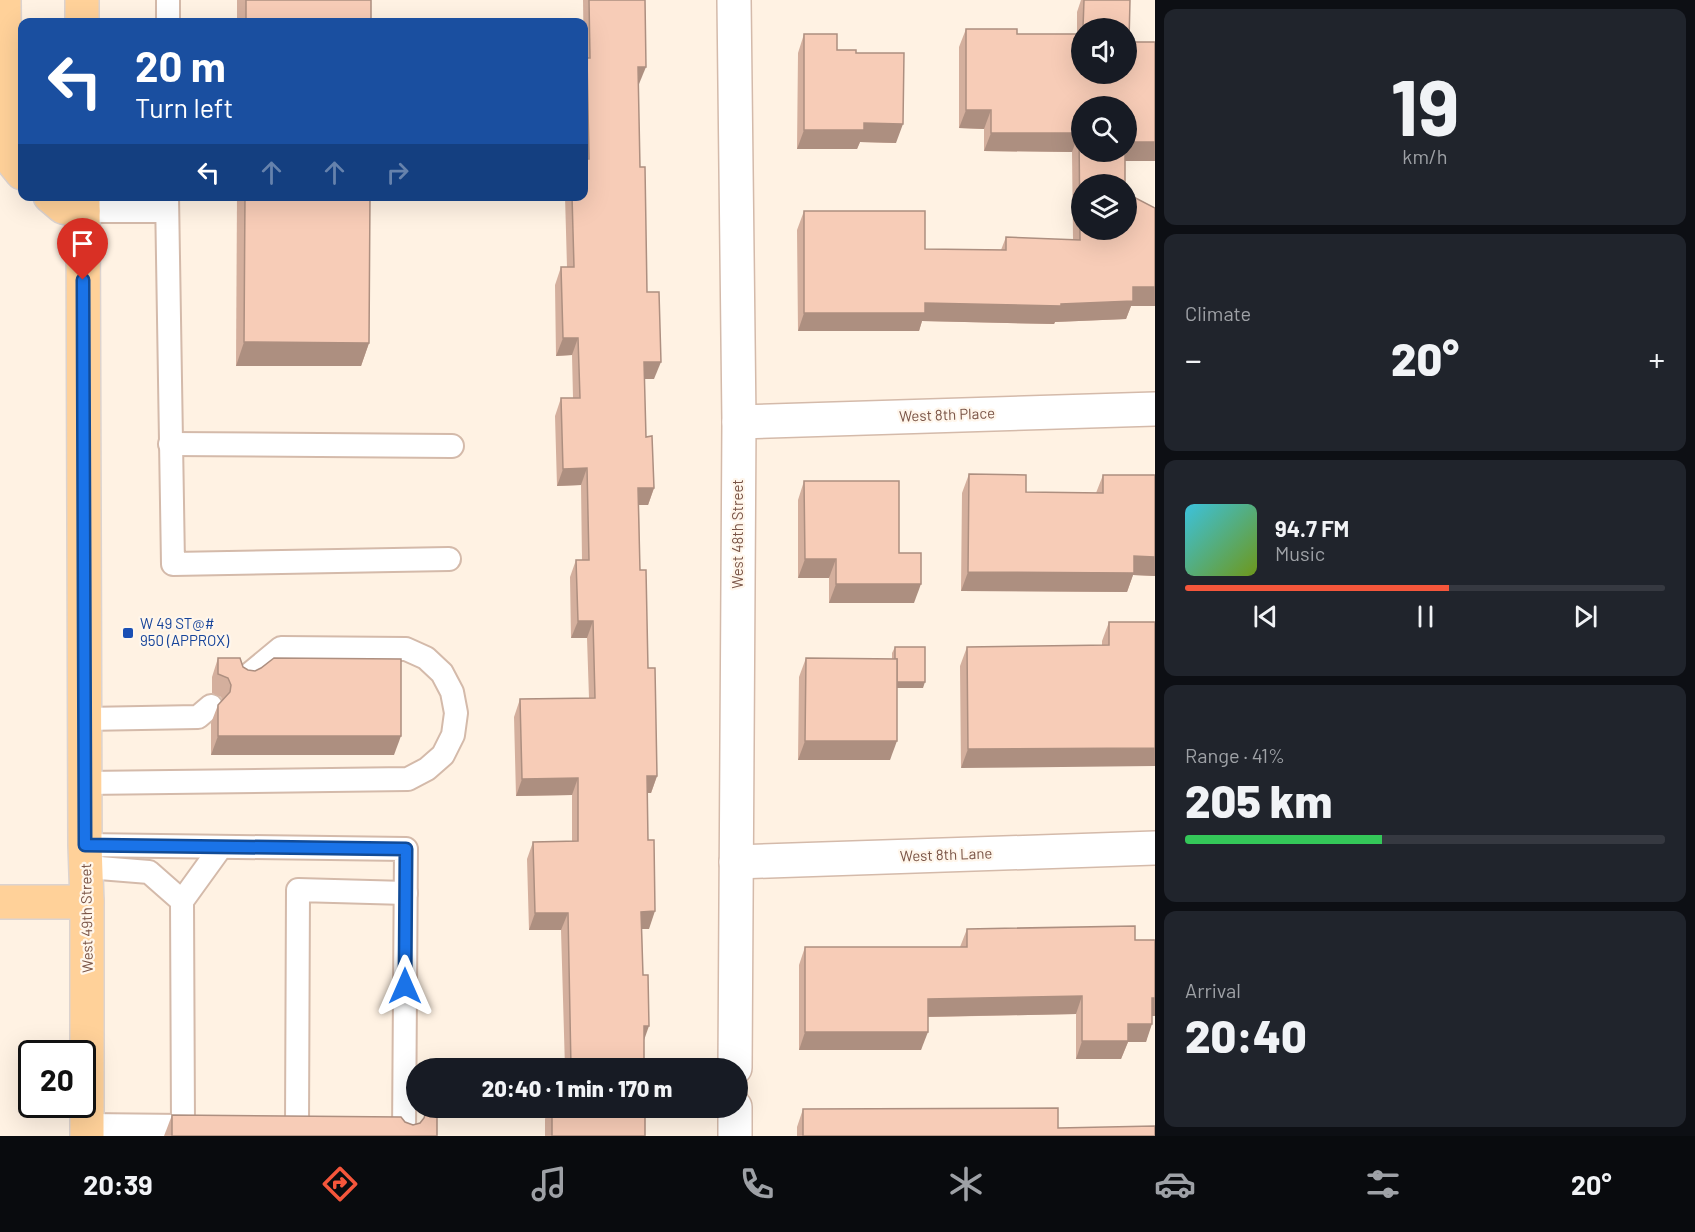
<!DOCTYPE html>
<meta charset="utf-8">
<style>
:root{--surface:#171b24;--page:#20242c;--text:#f1f3f6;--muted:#9ea1a6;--line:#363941;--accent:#f5563b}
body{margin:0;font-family:Barlow,sans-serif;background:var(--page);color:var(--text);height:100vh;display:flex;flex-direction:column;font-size:22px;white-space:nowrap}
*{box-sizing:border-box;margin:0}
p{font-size:20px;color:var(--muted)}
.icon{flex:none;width:33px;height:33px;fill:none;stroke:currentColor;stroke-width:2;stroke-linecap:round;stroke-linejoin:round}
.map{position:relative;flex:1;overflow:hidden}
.sheet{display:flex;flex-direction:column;gap:9px;padding:9px;background:#0d0f14;width:540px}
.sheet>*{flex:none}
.banner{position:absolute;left:18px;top:18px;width:570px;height:183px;border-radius:12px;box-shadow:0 6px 24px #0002;background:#1a4fa0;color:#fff;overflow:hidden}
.fabs{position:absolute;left:1071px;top:18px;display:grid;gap:12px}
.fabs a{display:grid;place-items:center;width:66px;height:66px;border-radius:50%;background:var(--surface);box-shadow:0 6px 24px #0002;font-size:30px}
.speed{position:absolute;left:18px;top:1040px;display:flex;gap:12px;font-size:30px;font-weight:700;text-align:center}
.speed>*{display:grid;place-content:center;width:78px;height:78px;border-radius:50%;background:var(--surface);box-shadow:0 6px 24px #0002;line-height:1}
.speed .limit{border:3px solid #111;border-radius:9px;background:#fff;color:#111}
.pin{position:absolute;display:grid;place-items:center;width:51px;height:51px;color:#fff;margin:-62px -26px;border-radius:50% 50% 50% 0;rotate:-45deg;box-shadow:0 0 6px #0007}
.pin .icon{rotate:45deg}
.me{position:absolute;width:66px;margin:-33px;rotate:0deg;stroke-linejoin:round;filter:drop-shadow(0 0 4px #0008)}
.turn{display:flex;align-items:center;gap:21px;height:126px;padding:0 18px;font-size:27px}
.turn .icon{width:78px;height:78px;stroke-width:2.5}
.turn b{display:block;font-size:42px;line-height:51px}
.lanes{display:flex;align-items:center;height:57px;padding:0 18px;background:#0003;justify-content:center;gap:30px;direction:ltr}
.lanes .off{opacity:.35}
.big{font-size:45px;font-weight:800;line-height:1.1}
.sheet .card{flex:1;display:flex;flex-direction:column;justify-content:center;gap:9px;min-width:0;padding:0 21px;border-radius:12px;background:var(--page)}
.sheet .dial{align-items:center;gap:0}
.dial b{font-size:78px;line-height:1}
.song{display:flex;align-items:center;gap:18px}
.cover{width:72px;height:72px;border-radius:9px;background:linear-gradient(135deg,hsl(190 70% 55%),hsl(80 70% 35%))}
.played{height:6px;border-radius:3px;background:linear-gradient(90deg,var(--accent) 55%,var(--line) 55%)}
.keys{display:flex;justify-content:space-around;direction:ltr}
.heat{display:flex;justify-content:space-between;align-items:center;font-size:33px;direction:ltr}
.charge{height:9px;border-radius:4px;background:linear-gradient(90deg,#34c759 41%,var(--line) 0)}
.trip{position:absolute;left:406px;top:1058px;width:342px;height:60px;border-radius:30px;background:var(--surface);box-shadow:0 6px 24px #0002;font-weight:800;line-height:60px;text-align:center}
.tab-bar{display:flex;height:96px;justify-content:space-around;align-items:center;background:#090b0e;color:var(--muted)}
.tab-bar .icon{width:42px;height:42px}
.tab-bar .selected{color:var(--accent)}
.tab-bar b{font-size:27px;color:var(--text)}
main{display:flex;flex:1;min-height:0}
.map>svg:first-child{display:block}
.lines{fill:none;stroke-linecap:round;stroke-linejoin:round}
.service-casing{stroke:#d4baaa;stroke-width:26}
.minor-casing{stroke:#d4baaa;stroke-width:36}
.primary-casing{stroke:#dcd3cf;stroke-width:36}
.service{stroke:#fff;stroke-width:22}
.minor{stroke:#fff;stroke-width:33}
.primary{stroke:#ffd199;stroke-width:33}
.wall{fill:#d4af9d;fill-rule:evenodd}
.shaded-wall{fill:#ad8f80}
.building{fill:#f7ccb7;stroke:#ad8f80;stroke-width:1.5}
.route-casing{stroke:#114b97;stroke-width:15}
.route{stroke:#1a73e8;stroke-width:10}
.transit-dot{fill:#1a4fb4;stroke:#fff6eb;stroke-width:2}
.labels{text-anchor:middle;stroke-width:4.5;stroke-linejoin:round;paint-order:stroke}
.street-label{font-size:15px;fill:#7a5446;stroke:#fff6eb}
.transit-label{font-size:15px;fill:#164399;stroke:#fff6eb;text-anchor:start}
</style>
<main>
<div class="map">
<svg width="1155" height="1136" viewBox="0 0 1155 1136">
<rect width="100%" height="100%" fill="#fff2e3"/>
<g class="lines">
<defs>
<g id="service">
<polyline points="168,0 168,22"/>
<polyline points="167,196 173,564 449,559"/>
<polyline points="83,211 167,211"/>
<polyline points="170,444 452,446"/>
<polyline points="85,719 198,717 211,706"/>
<polyline points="85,783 408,779 427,769 443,755 453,735 456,713 452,692 442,673 426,658 406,649 281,648 246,677"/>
<polyline points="85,845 406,849 404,1135"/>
<polyline points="87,867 149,872 182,901"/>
<polyline points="87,1125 183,1126 182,901 221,847"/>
<polyline points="297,1126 298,890 406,893"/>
</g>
<g id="minor">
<polyline points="734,0 739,422 735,1068"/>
<polyline points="739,422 1155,409"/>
<polyline points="736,862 1155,848"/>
<polyline points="735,1136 735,1107"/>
</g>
<g id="primary">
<polyline points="4,0 5,134 9,157 22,173"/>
<polyline points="82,0 82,22"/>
<polyline points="50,196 63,207 83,211"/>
<polyline points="83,196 85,845 87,902 87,1136"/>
<polyline points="0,902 87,902"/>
</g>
</defs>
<!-- service casing -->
<use href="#service" class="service-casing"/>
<!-- minor casing -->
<use href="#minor" class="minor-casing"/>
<!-- primary casing -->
<use href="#primary" class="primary-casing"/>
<!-- service -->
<use href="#service" class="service"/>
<!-- minor -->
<use href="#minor" class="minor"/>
<!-- primary -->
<use href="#primary" class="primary"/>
</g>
<!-- wall -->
<g class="wall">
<rect x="237" y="0" width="134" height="22"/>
<polygon points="583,0 645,0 639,84 638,84 640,167 647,292 654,379 644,379 646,437 654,488 648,505 639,505 640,570 657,776 651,793 647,793 649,929 642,929 644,1068 565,1068 561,930 529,930 527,859 533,842 572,841 572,795 516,796 514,717 520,699 589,698 587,638 571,638 570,577 576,560 582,560 581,485 557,486 555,416 561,398 573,398 572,355 556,356 555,285 561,267 567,267 565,196 584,196 584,66"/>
<path d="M1081,0H1130L1129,42H1155V161H1125V184H1082V230H1126V193L1155,208V306H1131L1126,319L1055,322L1054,324L922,321L919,331H798L797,230L804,211H925V249L1001,250L1006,237L1073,240L1072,152L984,151V129L959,128V47L966,29H1017V34H1077V12ZM1082,28H1126V74H1082ZM1082,106H1126V152H1082Z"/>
<polygon points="804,34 837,50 856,53 896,143 860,142 857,149 797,149 798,53"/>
<polygon points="237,196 370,196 369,343 361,366 236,366"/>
<polygon points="969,474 1026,492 1096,493 1103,475 1155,475 1155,576 1133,575 1127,592 961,591 962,493"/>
<polygon points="804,481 899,553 914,603 829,603 829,578 798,578 798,500"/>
<polygon points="1109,622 1155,622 961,768 960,666 967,647 1102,646 1102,641"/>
<polygon points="895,647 923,688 897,688 890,760 798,760 799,677 806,658 892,659 892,653"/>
<polygon points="218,658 243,667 394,755 211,755 211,723 218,705 222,700 221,697 212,693 212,677"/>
<polygon points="967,929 1135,940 1155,1016 1152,1016 1146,1042 1128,1042 1121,1059 1076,1059 1076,1014 928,1017 921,1050 799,1050 799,965 805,947 960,947"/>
<polygon points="549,1107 645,1107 645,1136 545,1136 545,1119"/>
<polygon points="803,1109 1058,1128 1155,1136 797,1136 797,1127"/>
<polygon points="172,1115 405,1122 437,1136 164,1136"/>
</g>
<!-- shaded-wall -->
<g class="shaded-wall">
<polygon points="638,67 646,67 639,84 632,84"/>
<polygon points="966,110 991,110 984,129 959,128"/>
<polygon points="864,123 903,124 896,143 860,142 857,149 797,149 804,130"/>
<polygon points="991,133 1079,133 1072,152 984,151"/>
<polygon points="1126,142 1155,142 1155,161 1118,161 1121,152 1126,152"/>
<polygon points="1133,287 1155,287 1155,306 1131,306 1126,319 1055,322 1054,324 922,321 919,331 798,331 804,313 925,303 1061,304"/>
<polygon points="563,338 578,338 572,355 556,356"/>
<polygon points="244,342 369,343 361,366 236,366"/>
<polygon points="644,362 661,362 654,379 638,379"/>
<polygon points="587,468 581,485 557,486 563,469"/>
<polygon points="638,488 654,488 648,505 632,505"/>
<polygon points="1134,556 1155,557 1155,576 1133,575 1127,592 961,591 968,572"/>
<polygon points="805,559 836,559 829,578 798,578"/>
<polygon points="836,584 921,584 914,603 829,603"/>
<polygon points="578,621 593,621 587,638 571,638"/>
<polygon points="895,682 925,682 923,688 892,688"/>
<polygon points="218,736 401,736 394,755 211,755"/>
<polygon points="805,741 897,741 890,760 798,760"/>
<polygon points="1155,748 1155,766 961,768 968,749"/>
<polygon points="647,776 657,776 651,793 641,793"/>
<polygon points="578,778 572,795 516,796 522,779"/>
<polygon points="655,911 649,929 635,929 641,912"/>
<polygon points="535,913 568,913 561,930 529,930"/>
<polygon points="1082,996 1076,1014 921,1017 928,999"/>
<polygon points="1152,998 1155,998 1155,1016 1146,1016"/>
<polygon points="1128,1024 1152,1024 1146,1042 1128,1042 1121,1059 1076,1059 1082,1041"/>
<polygon points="644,1026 649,1026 643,1043"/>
<polygon points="805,1032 928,1032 921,1050 799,1050"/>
</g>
<!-- building -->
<g class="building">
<rect x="246" y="0" width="125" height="22"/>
<polygon points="589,0 645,0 646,67 638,67 640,167 645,167 647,292 659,292 661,362 644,362 646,437 652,436 654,488 638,488 640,570 646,570 648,668 655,668 657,776 647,776 648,840 654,840 655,911 641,912 643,975 648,975 649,1026 644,1026 644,1068 571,1068 568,913 535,913 533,842 578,841 578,778 522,779 520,699 595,698 593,621 578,621 576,560 589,560 587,468 563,469 561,398 580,398 578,338 563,338 561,267 574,267 572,196 584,196 584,159 589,159 587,58 590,58"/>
<polygon points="1084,0 1130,0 1129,42 1155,42 1155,142 1126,142 1126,106 1082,106 1082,152 1125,152 1125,184 1082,184 1082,230 1126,230 1126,193 1155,208 1155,287 1133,287 1133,301 1061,304 1061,306 925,303 925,313 804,313 804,211 925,211 925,249 1006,250 1006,237 1080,240 1079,133 991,133 991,110 966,110 966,29 1017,29 1017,34 1082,34 1082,74 1126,74 1126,28 1083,28"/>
<polygon points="804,34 837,34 837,50 856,50 856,53 904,53 903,124 864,123 864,130 804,130"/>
<polygon points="245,196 370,196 369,343 244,342"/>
<polygon points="969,474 1026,475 1026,492 1103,493 1103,475 1155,475 1155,557 1134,556 1134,573 968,572"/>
<polygon points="804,481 899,481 899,553 921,553 921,584 836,584 836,559 805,559"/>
<polygon points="1109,622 1155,622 1155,748 968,749 967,647 1109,645"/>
<polygon points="895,647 925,647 925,682 897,682 897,659 895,659"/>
<polygon points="218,658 240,658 243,667 248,670 255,671 261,668 274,658 401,659 401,736 218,736 218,705 230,692 231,685 228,678 218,674"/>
<polygon points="806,658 897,659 897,741 805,741"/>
<polygon points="1135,926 1135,940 1155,940 1155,998 1152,998 1152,1024 1128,1024 1128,1041 1082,1041 1082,996 928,999 928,1032 805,1032 805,947 967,947 967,929"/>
<rect x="552" y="1107" width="93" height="29"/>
<polygon points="1058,1108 1058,1128 1155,1126 1155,1136 803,1136 803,1109"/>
<polygon points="426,1112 437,1112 437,1136 172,1136 172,1115 401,1117 405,1122 413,1125 420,1123 424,1118"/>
</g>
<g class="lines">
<defs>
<polyline id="route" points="83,280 85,845 406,849 405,986"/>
</defs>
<!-- route casing -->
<use href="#route" class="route-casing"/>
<!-- route -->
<use href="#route" class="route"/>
</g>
<!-- markers -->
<rect class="transit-dot" x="122" y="627" width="12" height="12" rx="3"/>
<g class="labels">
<!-- street labels -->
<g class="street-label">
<text transform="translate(947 415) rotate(-2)" y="5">West 8th Place</text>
<text transform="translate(738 534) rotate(-90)" y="5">West 48th Street</text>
<text transform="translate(946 855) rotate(-2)" y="5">West 8th Lane</text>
<text transform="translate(87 918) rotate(-91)" y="5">West 49th Street</text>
</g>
<!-- transit labels -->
<g class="transit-label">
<text x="140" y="629">W 49 ST@#<tspan x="140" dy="17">950 (APPROX)</tspan></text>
</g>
</g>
</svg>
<div class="fabs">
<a><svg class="icon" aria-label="sound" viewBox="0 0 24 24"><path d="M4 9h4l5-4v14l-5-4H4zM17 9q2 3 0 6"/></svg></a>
<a><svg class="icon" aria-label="search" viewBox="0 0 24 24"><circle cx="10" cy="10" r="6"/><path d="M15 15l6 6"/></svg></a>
<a><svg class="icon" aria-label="layers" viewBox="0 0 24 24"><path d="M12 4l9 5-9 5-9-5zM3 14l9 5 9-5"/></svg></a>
</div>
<div class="speed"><div class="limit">20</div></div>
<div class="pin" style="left:83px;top:280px;background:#d93025"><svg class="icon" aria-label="arrive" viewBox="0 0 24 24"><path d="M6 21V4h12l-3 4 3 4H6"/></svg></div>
<svg class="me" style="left:405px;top:986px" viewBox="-20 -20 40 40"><path d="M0-17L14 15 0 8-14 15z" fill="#1a73e8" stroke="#fff" stroke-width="4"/></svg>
<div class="trip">20:40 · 1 min · 170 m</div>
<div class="banner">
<div class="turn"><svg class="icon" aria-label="left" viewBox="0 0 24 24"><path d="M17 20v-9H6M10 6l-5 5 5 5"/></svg><div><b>20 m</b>Turn left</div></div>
<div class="lanes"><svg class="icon" aria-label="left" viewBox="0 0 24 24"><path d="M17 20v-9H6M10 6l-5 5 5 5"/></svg><svg class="icon off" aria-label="ahead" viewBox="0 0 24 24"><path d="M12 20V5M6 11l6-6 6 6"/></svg><svg class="icon off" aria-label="ahead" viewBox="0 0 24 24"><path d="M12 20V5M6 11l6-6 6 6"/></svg><svg class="icon off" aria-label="right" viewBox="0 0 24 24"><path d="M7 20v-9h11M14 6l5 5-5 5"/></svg></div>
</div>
</div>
<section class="sheet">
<div class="card dial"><b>19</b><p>km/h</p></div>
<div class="card"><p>Climate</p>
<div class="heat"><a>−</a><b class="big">20°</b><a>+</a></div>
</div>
<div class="card">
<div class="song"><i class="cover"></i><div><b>94.7 FM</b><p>Music</p></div></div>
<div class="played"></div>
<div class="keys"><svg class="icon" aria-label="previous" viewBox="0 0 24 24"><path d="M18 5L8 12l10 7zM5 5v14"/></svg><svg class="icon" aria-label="pause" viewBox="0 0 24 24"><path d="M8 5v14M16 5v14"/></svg><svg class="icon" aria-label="next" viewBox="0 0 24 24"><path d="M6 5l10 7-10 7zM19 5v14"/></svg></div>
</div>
<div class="card"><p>Range · 41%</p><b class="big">205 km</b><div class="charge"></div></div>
<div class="card"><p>Arrival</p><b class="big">20:40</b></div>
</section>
</main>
<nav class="tab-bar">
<b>20:39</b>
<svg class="icon selected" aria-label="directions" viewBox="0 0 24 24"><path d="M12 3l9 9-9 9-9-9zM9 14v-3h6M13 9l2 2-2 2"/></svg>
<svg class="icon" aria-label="music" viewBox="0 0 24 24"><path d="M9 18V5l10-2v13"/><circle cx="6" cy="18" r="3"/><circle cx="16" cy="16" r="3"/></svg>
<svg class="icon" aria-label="phone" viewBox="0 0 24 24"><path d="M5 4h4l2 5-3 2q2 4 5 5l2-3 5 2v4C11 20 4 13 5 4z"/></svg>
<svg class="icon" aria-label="climate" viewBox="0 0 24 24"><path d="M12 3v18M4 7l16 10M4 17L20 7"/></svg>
<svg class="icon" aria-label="car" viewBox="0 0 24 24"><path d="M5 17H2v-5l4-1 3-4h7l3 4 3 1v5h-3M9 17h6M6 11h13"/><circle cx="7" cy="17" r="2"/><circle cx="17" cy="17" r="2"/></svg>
<svg class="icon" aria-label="filters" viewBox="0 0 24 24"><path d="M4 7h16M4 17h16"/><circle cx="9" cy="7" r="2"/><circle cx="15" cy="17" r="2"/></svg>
<b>20°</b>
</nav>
